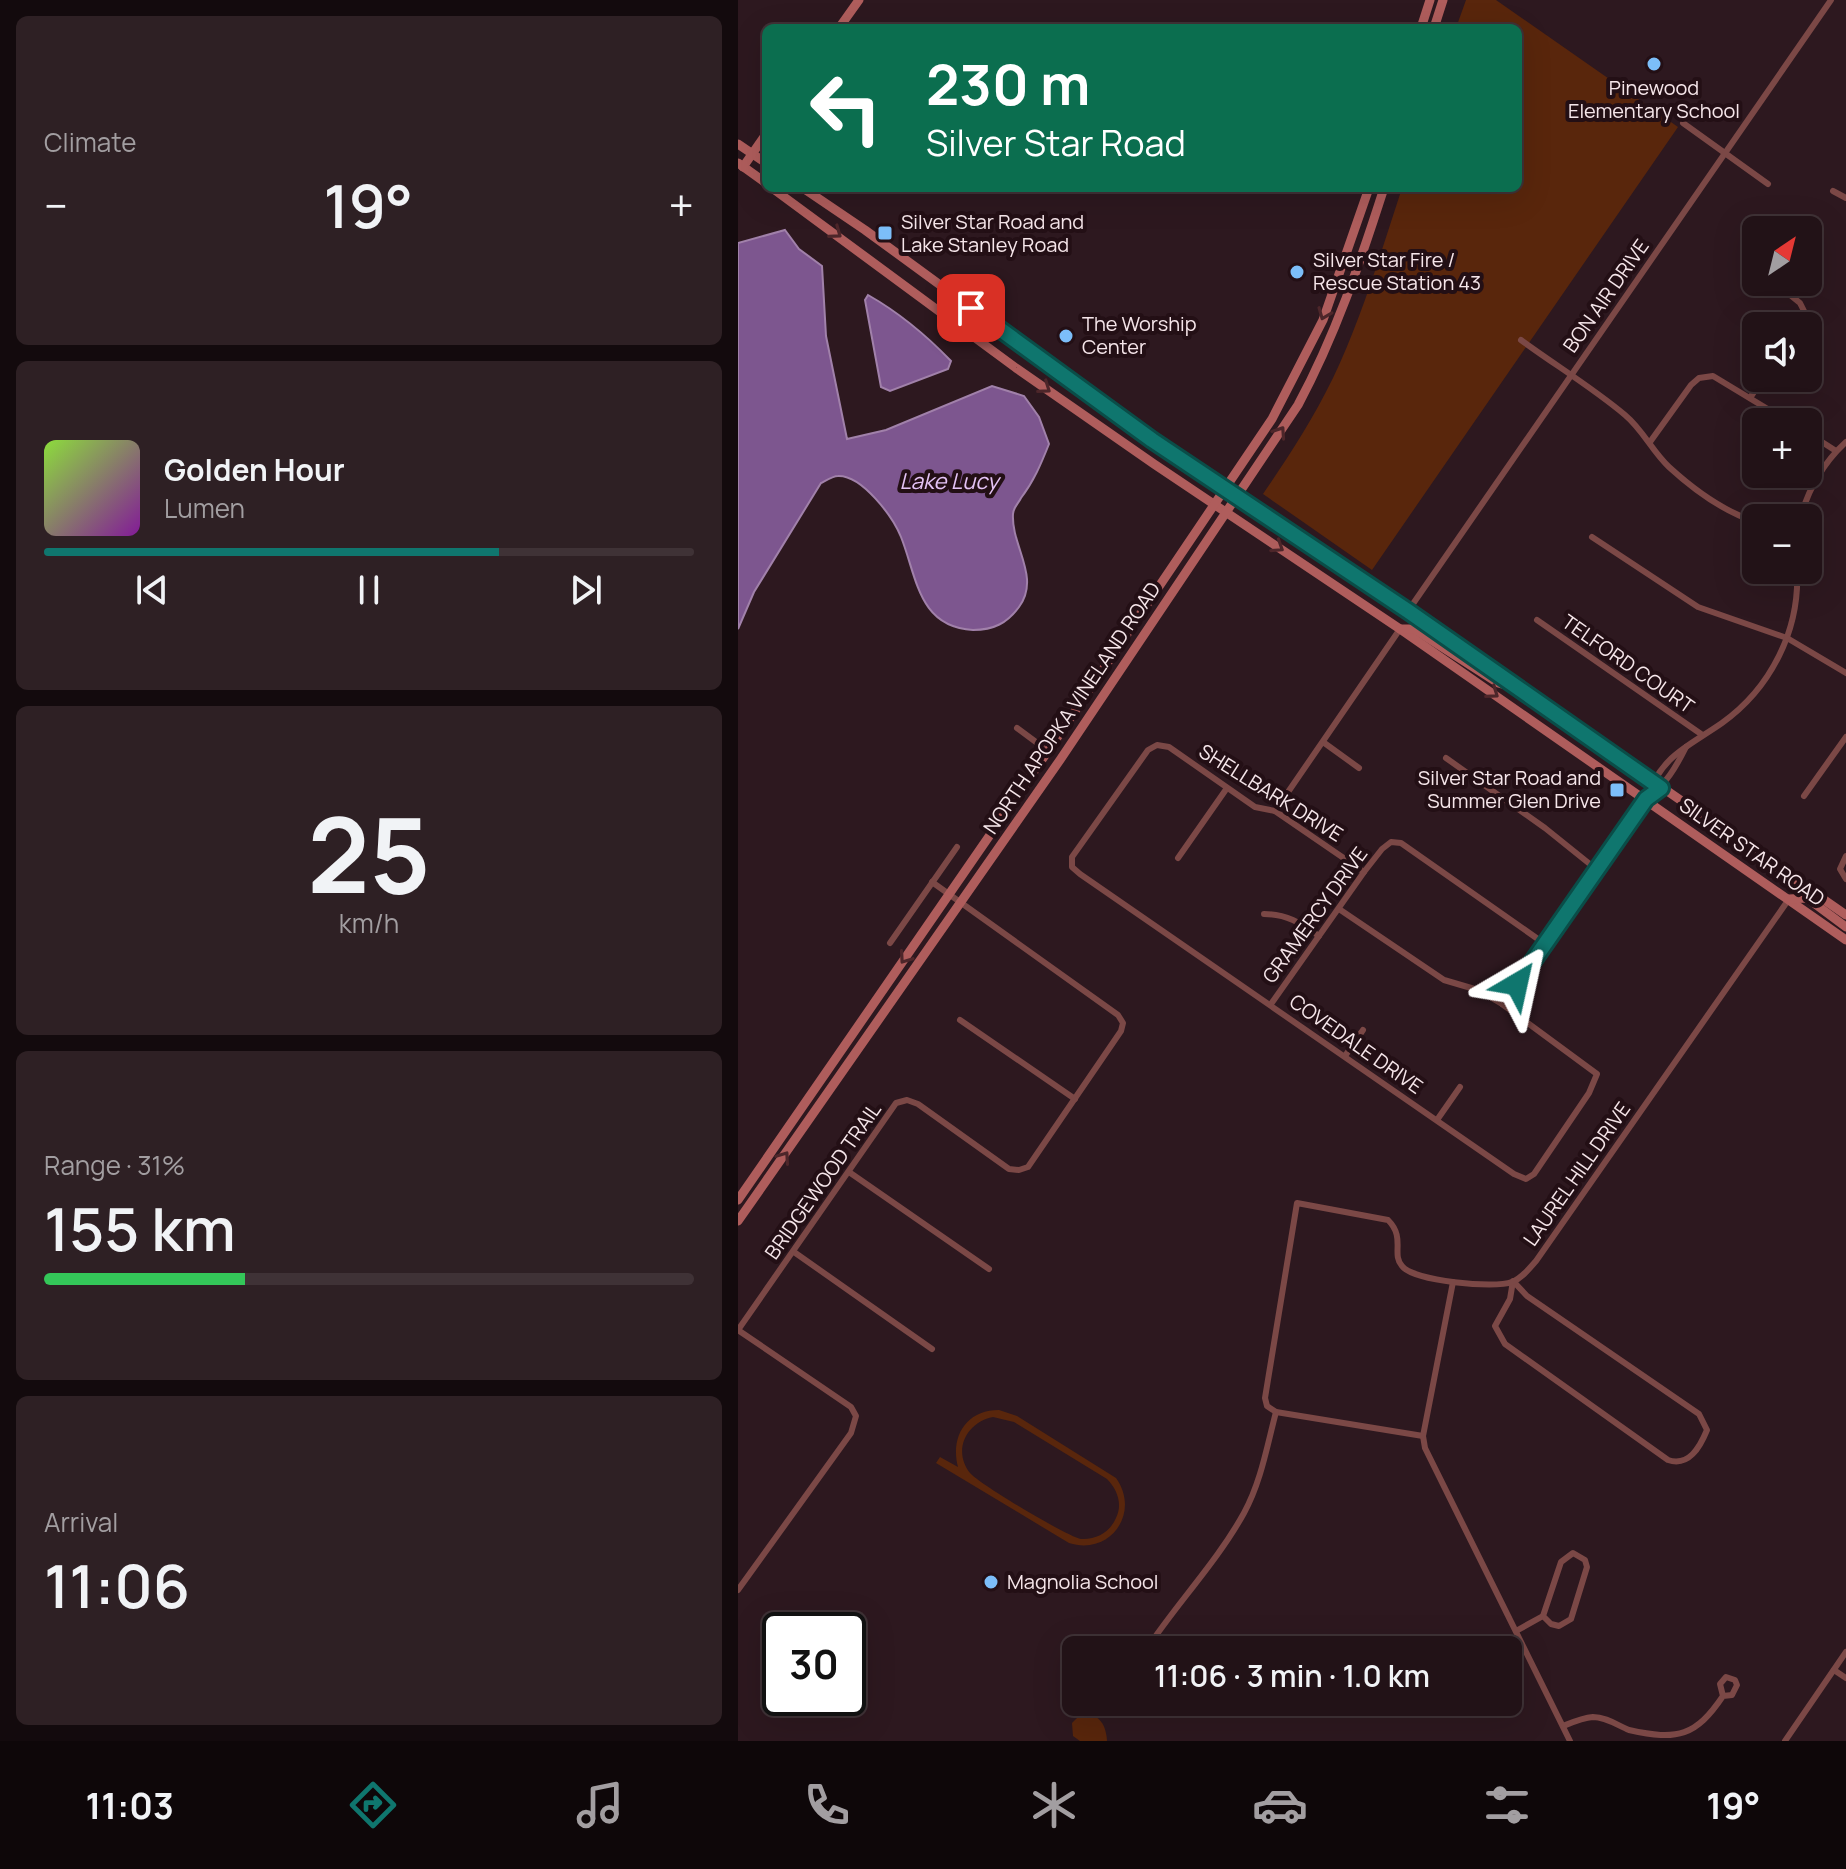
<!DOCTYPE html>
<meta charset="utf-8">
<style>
:root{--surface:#221217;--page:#2e2024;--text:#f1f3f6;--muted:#a29ea1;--line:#3f3236;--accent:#0f766e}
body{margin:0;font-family:Manrope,sans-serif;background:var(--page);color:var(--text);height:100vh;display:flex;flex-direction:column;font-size:30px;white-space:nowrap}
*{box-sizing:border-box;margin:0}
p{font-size:26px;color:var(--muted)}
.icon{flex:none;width:44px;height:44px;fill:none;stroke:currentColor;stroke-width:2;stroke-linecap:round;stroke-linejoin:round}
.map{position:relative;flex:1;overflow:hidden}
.side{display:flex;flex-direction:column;gap:16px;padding:16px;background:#130a0d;width:738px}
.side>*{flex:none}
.guide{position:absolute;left:24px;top:24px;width:760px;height:168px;border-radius:12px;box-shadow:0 8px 32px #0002,0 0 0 2px var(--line);background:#0b6e4f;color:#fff;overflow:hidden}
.needle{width:52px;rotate:35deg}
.buttons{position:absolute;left:1004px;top:216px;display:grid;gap:16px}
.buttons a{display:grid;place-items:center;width:80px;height:80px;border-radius:12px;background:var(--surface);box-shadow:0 8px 32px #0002,0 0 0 2px var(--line);font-size:40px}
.speed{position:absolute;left:24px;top:1612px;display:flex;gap:16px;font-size:40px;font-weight:700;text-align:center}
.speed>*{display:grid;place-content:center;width:104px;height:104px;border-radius:50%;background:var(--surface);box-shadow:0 8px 32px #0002,0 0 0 2px var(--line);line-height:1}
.speed .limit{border:4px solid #111;border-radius:12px;background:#fff;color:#111}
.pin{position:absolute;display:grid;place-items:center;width:68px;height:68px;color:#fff;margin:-34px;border-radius:16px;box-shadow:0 4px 12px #0006}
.me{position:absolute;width:88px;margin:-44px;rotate:36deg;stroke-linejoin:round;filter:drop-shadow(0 0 6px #0008)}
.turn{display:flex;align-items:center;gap:28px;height:168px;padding:0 32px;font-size:36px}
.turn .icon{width:104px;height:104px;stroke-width:2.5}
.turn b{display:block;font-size:56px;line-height:68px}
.big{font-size:60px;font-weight:600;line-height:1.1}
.side .card{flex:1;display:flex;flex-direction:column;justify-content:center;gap:12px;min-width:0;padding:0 28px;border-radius:12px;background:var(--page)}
.side .dial{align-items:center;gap:0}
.dial b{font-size:104px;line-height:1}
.song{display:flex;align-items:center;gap:24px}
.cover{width:96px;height:96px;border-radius:12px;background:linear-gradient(135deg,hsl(90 70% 55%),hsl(290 70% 35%))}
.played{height:8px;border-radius:4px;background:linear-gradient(90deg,var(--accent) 70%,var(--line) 70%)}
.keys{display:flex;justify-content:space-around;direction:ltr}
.heat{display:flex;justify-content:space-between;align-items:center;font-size:44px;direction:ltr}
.charge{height:12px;border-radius:6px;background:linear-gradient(90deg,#34c759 31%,var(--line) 0)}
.trip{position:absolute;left:324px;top:1636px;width:460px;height:80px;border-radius:12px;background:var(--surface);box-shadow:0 8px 32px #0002,0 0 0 2px var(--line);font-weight:600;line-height:80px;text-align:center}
.dock{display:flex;height:128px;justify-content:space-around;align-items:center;background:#0e0709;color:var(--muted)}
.dock .icon{width:56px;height:56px}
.dock .on{color:var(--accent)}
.dock b{font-size:36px;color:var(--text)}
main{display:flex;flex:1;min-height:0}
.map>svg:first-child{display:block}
.green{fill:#59260c;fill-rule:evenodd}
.water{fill:#7d568f;stroke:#a181aa;stroke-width:2}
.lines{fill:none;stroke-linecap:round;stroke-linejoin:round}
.street{stroke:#7b4846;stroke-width:6}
.secondary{stroke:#af5d5c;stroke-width:9}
.oneway{stroke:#4d262a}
.route-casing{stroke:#0a4d48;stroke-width:20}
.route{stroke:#0f766e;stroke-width:14}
.poi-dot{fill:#7cbef9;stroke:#230f15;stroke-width:3}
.labels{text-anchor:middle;stroke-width:8;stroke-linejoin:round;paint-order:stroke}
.poi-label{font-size:20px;fill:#f6e6ea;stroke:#230f15;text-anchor:start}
.street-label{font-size:20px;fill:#f6e6ea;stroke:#230f15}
.water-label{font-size:22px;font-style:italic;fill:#e4c3f5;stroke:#230f15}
</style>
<main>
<section class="side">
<div class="card"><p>Climate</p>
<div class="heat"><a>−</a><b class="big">19°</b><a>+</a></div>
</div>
<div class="card">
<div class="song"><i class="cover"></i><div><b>Golden Hour</b><p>Lumen</p></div></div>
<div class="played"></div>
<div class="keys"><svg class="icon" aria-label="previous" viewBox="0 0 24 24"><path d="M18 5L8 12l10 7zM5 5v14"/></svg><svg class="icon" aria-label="pause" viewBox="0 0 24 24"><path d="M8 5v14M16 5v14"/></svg><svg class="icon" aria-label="next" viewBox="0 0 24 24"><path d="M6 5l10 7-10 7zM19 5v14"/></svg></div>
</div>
<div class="card dial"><b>25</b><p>km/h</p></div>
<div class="card"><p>Range · 31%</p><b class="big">155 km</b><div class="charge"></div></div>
<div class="card"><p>Arrival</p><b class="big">11:06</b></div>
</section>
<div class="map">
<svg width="1108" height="1741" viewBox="0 0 1108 1741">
<rect width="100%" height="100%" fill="#2d181f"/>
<!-- green -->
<g class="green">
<path d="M728,0H758L940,127L634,570L525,494C551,456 575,419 595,378C624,317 643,252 664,188H780V28H718Z"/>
<path d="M261,1410L279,1416L378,1478C403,1513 372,1556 331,1543L198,1463L202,1457L220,1467C212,1437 228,1410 261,1410ZM255,1417L276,1422L369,1479C379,1489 385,1504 378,1518C372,1532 358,1540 343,1539C330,1537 241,1484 232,1473C214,1450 229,1422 255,1417Z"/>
<path d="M343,1714C361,1713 368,1724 369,1741H342L335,1736L334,1723Z"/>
</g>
<!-- water -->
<g class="water">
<path d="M47,230L61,249L84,266L88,336L109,439L148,430L254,386L286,396L301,417L311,444C303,464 296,481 283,498C280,504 275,508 275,514C273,546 303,577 281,607C269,623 256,630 235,630C180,627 179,577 163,537C155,517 124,475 100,476C95,476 87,481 83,483L16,592L0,629V243Z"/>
<path d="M130,295C160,312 188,335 213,361L210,369L152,391L143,387L127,300Z"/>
</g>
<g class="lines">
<!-- street -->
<g class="street">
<polyline points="945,123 1030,184"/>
<polyline points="1095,191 1108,198"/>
<polyline points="1040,285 1062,303 1067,313 1061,326"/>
<path d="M783,340C817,365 855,388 887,415C905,430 914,451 931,467C955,489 987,512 1018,522"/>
<polyline points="1012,398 1025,378"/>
<polyline points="1070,433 1098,451"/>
<polyline points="912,442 953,385 961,378 975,376 1051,422"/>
<path d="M1063,518C1069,490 1087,461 1108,442"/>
<polyline points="854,537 960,607 1049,638 1108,673"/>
<polyline points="670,611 1093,0"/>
<polyline points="799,620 963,734"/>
<polyline points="279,728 310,751"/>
<polyline points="585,742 621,768"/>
<polyline points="708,758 807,828 858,869"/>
<polyline points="1066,796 1108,737"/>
<path d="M910,798C928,784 938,767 948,747"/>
<polyline points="537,811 662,629"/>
<polyline points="1108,856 1102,869 1108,879"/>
<polyline points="440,858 489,788"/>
<polyline points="601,909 706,980 740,990 764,1004 859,1074 851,1093 796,1174 788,1179 776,1174 342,874 334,867 334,857 410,750 419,745 431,747 517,807 537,811 626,872"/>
<path d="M526,914C549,914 562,923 581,936"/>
<polyline points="152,943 219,847"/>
<polyline points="533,1004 626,872 644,849 653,842 663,843 807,944"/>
<path d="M764,1004L908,799C924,755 948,748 984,723C1033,688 1062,630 1059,570"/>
<polyline points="222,1020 337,1099"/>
<polyline points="607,1056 625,1030"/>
<polyline points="699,1120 722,1087"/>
<polyline points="111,1172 251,1269"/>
<polyline points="56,1252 194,1349"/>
<path d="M775,1281L789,1296L961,1414L969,1430C962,1447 951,1467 930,1460L767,1344L757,1326L772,1299Z"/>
<polyline points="715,1282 685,1436 687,1448 832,1741"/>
<polyline points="0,1330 158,1103 169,1100 180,1104 271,1169 281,1170 290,1167 383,1031 385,1023 380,1015 194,882"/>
<polyline points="0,1330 113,1407 118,1416 113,1433 0,1590"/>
<path d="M685,1436L538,1412L529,1406L527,1398L559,1203L650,1220C668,1238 653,1254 664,1266C675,1281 757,1289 774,1282C784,1278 791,1269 798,1261L1051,899"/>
<polygon points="835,1553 847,1560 849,1567 833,1619 821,1626 813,1624 805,1616 823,1562"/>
<polyline points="778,1631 805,1616"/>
<path d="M408,1650C439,1603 479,1562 506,1513C523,1482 529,1446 538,1412"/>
<polyline points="1096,1670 1108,1678"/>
<path d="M825,1726C835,1722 844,1718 855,1717C868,1717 879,1725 891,1730C940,1741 958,1736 985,1696L994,1695L999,1685L997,1680L988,1677L982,1684L985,1696"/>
<polyline points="1047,1741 1108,1652"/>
</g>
<!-- secondary -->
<g class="secondary">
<polyline points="101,28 121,0"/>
<polyline points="683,28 692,0"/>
<polyline points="696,28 705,0"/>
<polyline points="0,144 28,163"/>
<polyline points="0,163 28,183"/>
<polyline points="5,167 28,134"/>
<polyline points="34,188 278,368 416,464 662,629 1108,940"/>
<polyline points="65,188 127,230 414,440 670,611 1108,915"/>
<polyline points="662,629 676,629 760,683 775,687"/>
<polyline points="1051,899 1069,898 1108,927"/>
<polyline points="0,1200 310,751 534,419 585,320 631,188"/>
<path d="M0,1221L322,760L560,405C597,336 622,263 646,188"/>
</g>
</g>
<!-- one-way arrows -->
<defs><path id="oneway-chevron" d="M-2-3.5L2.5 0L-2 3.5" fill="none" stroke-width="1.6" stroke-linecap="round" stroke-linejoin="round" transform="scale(2)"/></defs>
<g class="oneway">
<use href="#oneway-chevron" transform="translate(98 233) rotate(36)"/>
<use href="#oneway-chevron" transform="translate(586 314) rotate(112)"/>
<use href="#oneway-chevron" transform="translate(307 388) rotate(35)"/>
<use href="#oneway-chevron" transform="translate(542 432) rotate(-56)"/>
<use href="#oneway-chevron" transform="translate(540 547) rotate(33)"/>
<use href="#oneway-chevron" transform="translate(755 693) rotate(35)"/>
<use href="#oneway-chevron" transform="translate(167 958) rotate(125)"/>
<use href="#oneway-chevron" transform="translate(46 1157) rotate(-55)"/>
</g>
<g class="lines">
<defs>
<polyline id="route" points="233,308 414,440 670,611 923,788 908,799 779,984"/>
</defs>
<!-- route casing -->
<use href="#route" class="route-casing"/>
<!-- route -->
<use href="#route" class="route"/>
</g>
<!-- markers -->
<g class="poi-dot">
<circle cx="916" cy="64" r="8"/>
<rect x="139" y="225" width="16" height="16" rx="4"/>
<circle cx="559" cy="272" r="8"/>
<circle cx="328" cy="336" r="8"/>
<rect x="871" y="782" width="16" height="16" rx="4"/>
<circle cx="253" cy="1582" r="8"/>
</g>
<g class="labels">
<!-- poi labels -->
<g class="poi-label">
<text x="916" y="95" text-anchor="middle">Pinewood<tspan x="916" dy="23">Elementary School</tspan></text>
<text x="163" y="229">Silver Star Road and<tspan x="163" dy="23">Lake Stanley Road</tspan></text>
<text x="575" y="267">Silver Star Fire /<tspan x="575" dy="23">Rescue Station 43</tspan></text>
<text x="344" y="331">The Worship<tspan x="344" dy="23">Center</tspan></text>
<text x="863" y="785" text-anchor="end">Silver Star Road and<tspan x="863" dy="23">Summer Glen Drive</tspan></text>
<text x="269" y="1589">Magnolia School</text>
</g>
<!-- street labels -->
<g class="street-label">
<text transform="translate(868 296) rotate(-55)" y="7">BON AIR DRIVE</text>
<text transform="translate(890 664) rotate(35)" y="7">TELFORD COURT</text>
<text transform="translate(334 708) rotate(-56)" y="7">NORTH APOPKA VINELAND ROAD</text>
<text transform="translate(533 793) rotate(32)" y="7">SHELLBARK DRIVE</text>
<text transform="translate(1014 852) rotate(35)" y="7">SILVER STAR ROAD</text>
<text transform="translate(577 915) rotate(-54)" y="7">GRAMERCY DRIVE</text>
<text transform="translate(618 1044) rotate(35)" y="7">COVEDALE DRIVE</text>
<text transform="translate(839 1174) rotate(-55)" y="7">LAUREL HILL DRIVE</text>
<text transform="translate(85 1181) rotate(-55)" y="7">BRIDGEWOOD TRAIL</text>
</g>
<!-- water labels -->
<g class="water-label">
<text x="211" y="489">Lake Lucy</text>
</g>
</g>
</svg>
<div class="buttons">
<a><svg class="needle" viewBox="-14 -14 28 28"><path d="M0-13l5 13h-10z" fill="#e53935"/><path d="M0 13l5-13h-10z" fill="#a29ea1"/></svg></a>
<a><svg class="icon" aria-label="sound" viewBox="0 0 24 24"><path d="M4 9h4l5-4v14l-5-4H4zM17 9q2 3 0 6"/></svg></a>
<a>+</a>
<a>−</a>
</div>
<div class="speed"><div class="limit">30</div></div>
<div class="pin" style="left:233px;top:308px;background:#d93025"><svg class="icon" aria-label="arrive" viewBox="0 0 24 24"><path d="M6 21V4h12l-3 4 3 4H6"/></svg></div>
<svg class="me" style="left:779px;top:984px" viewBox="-20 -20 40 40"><path d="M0-17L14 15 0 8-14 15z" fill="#0f766e" stroke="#fff" stroke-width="4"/></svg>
<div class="trip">11:06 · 3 min · 1.0 km</div>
<div class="guide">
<div class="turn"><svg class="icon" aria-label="left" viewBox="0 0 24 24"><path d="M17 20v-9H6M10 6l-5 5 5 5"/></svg><div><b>230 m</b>Silver Star Road</div></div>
</div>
</div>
</main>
<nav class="dock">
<b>11:03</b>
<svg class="icon on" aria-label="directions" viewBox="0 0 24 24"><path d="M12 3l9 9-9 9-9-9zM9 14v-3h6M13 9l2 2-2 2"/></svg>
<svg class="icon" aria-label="music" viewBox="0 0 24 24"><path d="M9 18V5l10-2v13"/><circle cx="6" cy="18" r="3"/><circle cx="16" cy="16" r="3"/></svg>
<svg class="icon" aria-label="phone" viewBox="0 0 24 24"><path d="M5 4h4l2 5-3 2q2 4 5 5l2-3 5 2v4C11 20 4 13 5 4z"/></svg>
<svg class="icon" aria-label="climate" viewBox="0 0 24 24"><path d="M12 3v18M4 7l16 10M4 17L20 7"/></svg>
<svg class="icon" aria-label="car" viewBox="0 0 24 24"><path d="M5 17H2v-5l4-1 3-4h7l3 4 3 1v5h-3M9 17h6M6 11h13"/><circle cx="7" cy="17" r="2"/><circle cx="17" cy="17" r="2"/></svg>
<svg class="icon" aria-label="filters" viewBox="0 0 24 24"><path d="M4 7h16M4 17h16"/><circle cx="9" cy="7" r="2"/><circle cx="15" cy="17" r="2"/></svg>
<b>19°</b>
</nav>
